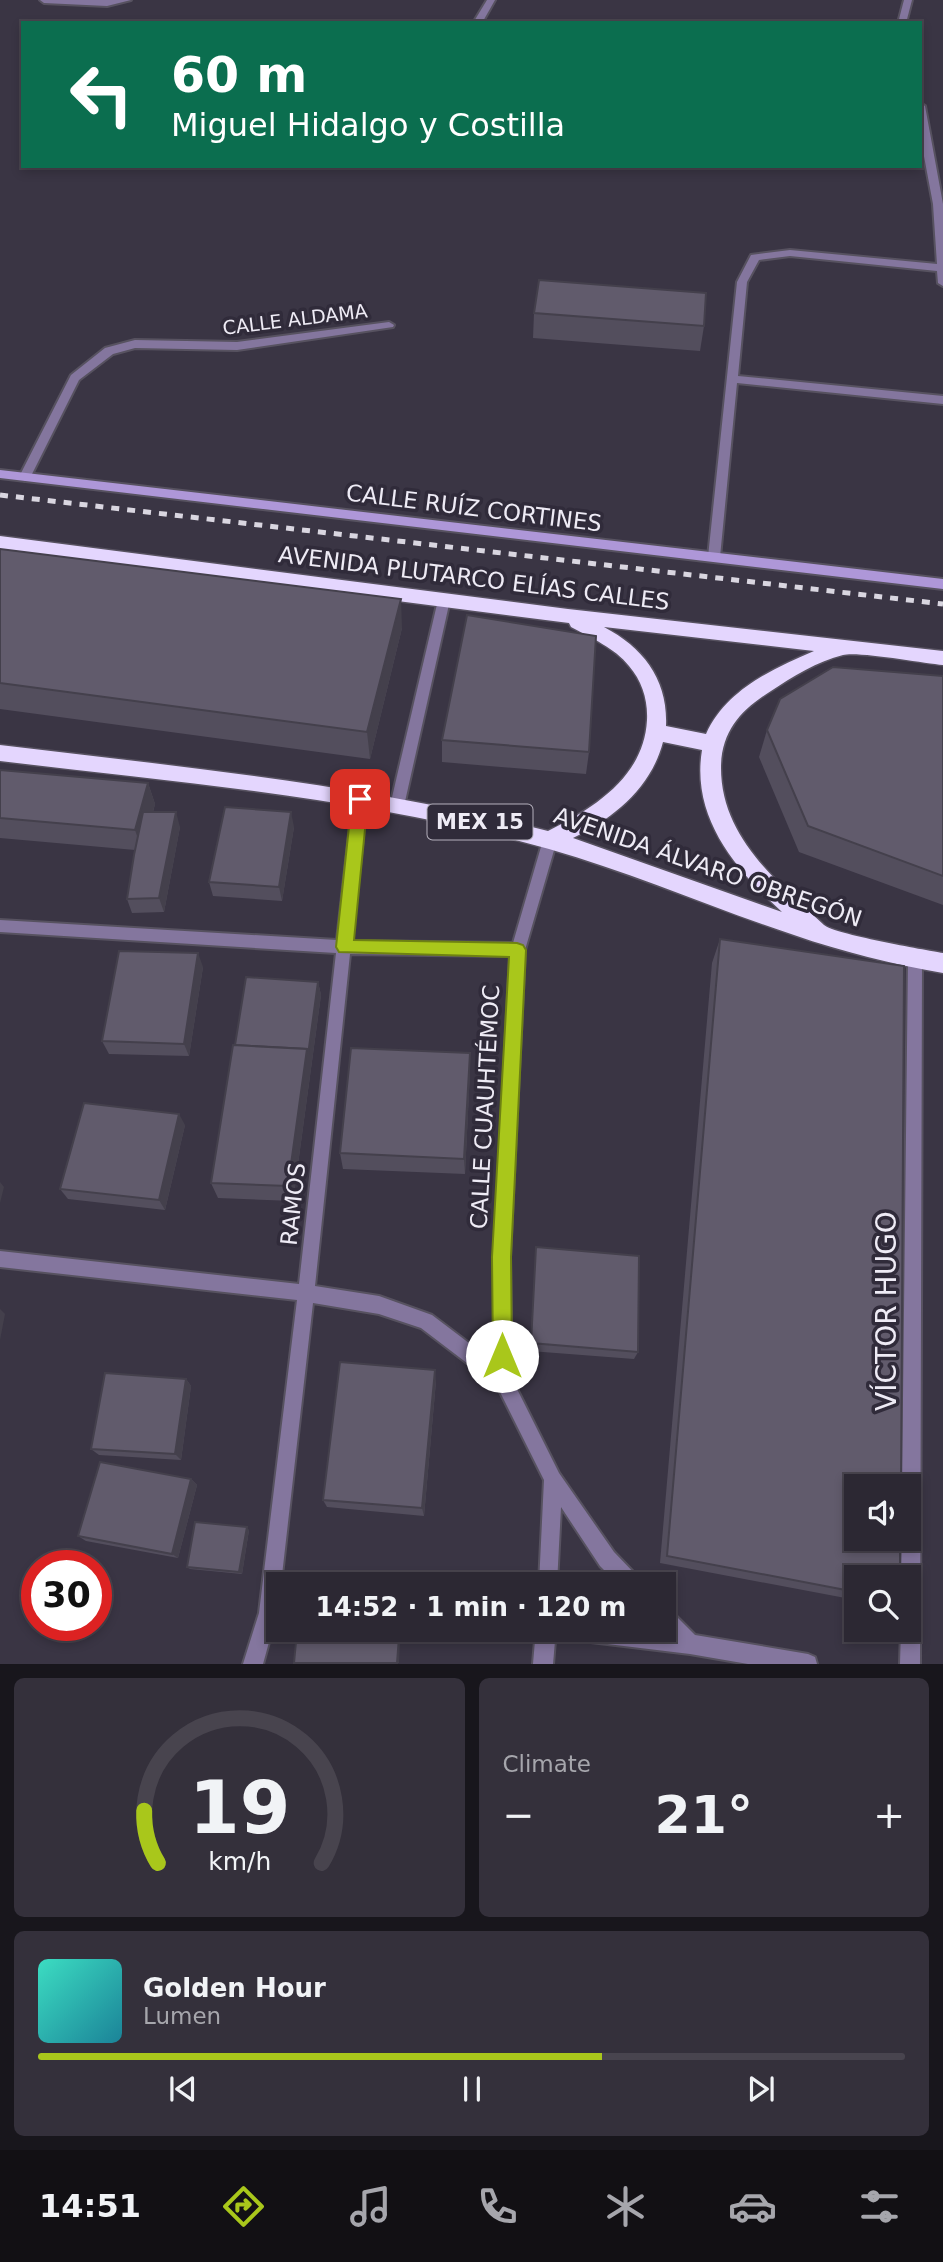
<!DOCTYPE html>
<meta charset="utf-8">
<style>
:root{--surface:#2c2833;--page:#34303b;--text:#f1f3f6;--muted:#a6a6ac;--line:#48444e;--accent:#a9c71b}
body{margin:0;font-family:"DejaVu Sans",sans-serif;background:var(--page);color:var(--text);height:100vh;display:flex;flex-direction:column;font-size:26px;white-space:nowrap}
*{box-sizing:border-box;margin:0}
p{font-size:23px;color:var(--muted)}
.icon{flex:none;width:38px;height:38px;fill:none;stroke:currentColor;stroke-width:2;stroke-linecap:round;stroke-linejoin:round}
.map{position:relative;height:1664px;overflow:hidden}
.details{display:flex;flex-direction:column;gap:14px;padding:14px;background:#18161c;flex:1}
.details>*{flex:none}
.top-card{position:absolute;left:21px;top:21px;width:901px;height:147px;border-radius:0px;box-shadow:0 4px 10px #0003,0 0 0 2px var(--line);background:#0b6e4f;color:#fff;overflow:hidden}
.fabs{position:absolute;left:844px;top:1474px;display:grid;gap:14px}
.fabs a{display:grid;place-items:center;width:77px;height:77px;border-radius:0px;background:var(--surface);box-shadow:0 4px 10px #0003,0 0 0 2px var(--line);font-size:35px}
.speed{position:absolute;left:21px;top:1550px;display:flex;gap:14px;font-size:35px;font-weight:700;text-align:center}
.speed>*{display:grid;place-content:center;width:91px;height:91px;border-radius:50%;background:var(--surface);box-shadow:0 4px 10px #0003,0 0 0 2px var(--line);line-height:1}
.speed .limit{border:10px solid #d22;background:#fff;color:#111}
.pin{position:absolute;display:grid;place-items:center;width:60px;height:60px;color:#fff;margin:-30px;border-radius:14px;box-shadow:0 4px 10px #0006}
.me{position:absolute;width:77px;margin:-38px;rotate:0deg;stroke-linejoin:round;filter:drop-shadow(0 0 5px #0008)}
.turn{display:flex;align-items:center;gap:24px;height:147px;padding:0 35px;font-size:32px}
.turn .icon{width:91px;height:91px;stroke-width:2.5}
.turn b{display:block;font-size:49px;line-height:60px}
.big{font-size:52px;font-weight:800;line-height:1.1}
.details .tile{flex:1;display:flex;flex-direction:column;justify-content:center;gap:10px;min-width:0;padding:0 24px;border-radius:10px;background:var(--page)}
.details .dial{align-items:center;gap:0}
.dial svg{height:182px;overflow:visible;fill:none;stroke:var(--line);stroke-width:7;stroke-linecap:round;text-anchor:middle}
.dial text{fill:var(--text);stroke:none}
.song{display:flex;align-items:center;gap:21px}
.cover{width:84px;height:84px;border-radius:10px;background:linear-gradient(135deg,hsl(170 70% 55%),hsl(190 70% 35%))}
.played{height:7px;border-radius:4px;background:linear-gradient(90deg,var(--accent) 65%,var(--line) 65%)}
.keys{display:flex;justify-content:space-around;direction:ltr}
.heat{display:flex;justify-content:space-between;align-items:center;font-size:38px;direction:ltr}
.details .tiles{flex:1;display:grid;gap:14px;grid-template-columns:1fr 1fr}
.tile:last-child{grid-column:span 2}
.trip{position:absolute;left:266px;top:1572px;width:410px;height:70px;border-radius:0px;background:var(--surface);box-shadow:0 4px 10px #0003,0 0 0 2px var(--line);font-weight:800;line-height:70px;text-align:center}
.dock{display:flex;height:112px;justify-content:space-around;align-items:center;background:#121014;color:var(--muted)}
.dock .icon{width:49px;height:49px}
.dock .selected{color:var(--accent)}
.dock b{font-size:32px;color:var(--text)}
.map>svg:first-child{display:block}
.lines{fill:none;stroke-linecap:round;stroke-linejoin:round}
.lane-casing{stroke:#575260;stroke-width:4}
.street-casing{stroke:#575260;stroke-width:4}
.secondary-casing{stroke:#575260;stroke-width:4}
.highway-casing{stroke:#575260;stroke-width:3}
.lane{fill:#84769e;fill-rule:evenodd}
.street{fill:#84769e;fill-rule:evenodd}
.secondary{fill:#ae97d8;fill-rule:evenodd}
.highway{fill:#e4d6fe;fill-rule:evenodd}
.rail{stroke:#d9d6e0;stroke-width:5;stroke-dasharray:8 8;stroke-linecap:butt}
.wall{fill:#534e5d}
.shaded-wall{fill:#44404c}
.building{fill:#615b6c;stroke:#44404c;stroke-width:2}
.route{fill:#a9c71b;stroke:#6e8112;stroke-width:2}
.labels{text-anchor:middle;stroke-width:7;stroke-linejoin:round;paint-order:stroke}
.far-street-label{font-size:19px;fill:#eeebf5;stroke:#302b3a}
.shield{fill:#302b3a;stroke:#b5b1bd;stroke-width:2}
.shield-label{font-size:21px;font-weight:bold;fill:#eeebf5}
.street-label{font-size:23px;fill:#eeebf5;stroke:#302b3a}
.near-street-label{font-size:28px;fill:#eeebf5;stroke:#302b3a}
</style>
<div class="map">
<svg width="943" height="1664" viewBox="0 0 943 1664">
<rect width="100%" height="100%" fill="#3a3544"/>
<g class="lines">
<defs>
<polygon id="lane" points="444,595 450,600 404,806 402,810 392,810 390,806 438,600"/>
<g id="street">
<polygon points="40,0 131,0 107,6 44,3"/>
<polygon points="487,0 495,0 482,23 473,23"/>
<polygon points="904,0 912,0 906,23 898,23"/>
<polygon points="920,103 925,106 943,204 943,286 938,283 937,271 790,256 759,260 747,282 738,376 943,396 943,404 737,383 720,557 718,560 710,560 708,557 737,282 751,255 790,250 937,264 933,204 920,135"/>
<polygon points="389,322 394,325 393,327 237,350 135,348 113,354 79,380 29,480 25,481 19,477 71,375 105,348 135,340 237,342"/>
<path d="M360,793L365,795L367,799L352,941L513,943L543,840L545,836H555L557,840L525,950L510,1257L512,1379L559,1473L614,1552L638,1577L640,1584H618L600,1566L561,1507L557,1584H539L544,1480L497,1386L421,1328L379,1314L313,1303L281,1584H278L277,1613L263,1664H243L259,1613L297,1300L0,1267V1251L299,1284L336,953L0,932V920L337,940L353,799L355,795ZM350,954L510,956L494,1257V1362L432,1315L379,1296L315,1286Z"/>
<polygon points="915,952 920,954 922,959 920,1664 900,1664 901,1629 908,1629 908,1577 901,1577 902,1538 908,1538 908,1486 902,1486 908,959 910,954"/>
<polygon points="663,1608 670,1610 695,1635 808,1654 815,1657 817,1664 748,1664 690,1654 566,1639 559,1636 557,1629 664,1631 662,1629"/>
<polygon points="536,1629 556,1629 553,1664 533,1664"/>
</g>
<polygon id="secondary" points="0,470 943,579 943,589 0,478"/>
<path id="highway" d="M0,536L568,609L943,651V665C923,663 857,651 843,655C818,661 792,677 771,691C742,709 722,730 721,766C720,836 777,882 824,925C834,934 925,950 943,953V973C892,964 843,952 794,935C712,908 633,873 549,849C371,798 184,783 0,761V745C184,767 368,785 548,831C594,808 644,777 647,720C648,700 642,681 629,666C615,648 591,638 571,627L569,623L0,550ZM604,627L814,651C772,669 726,690 706,734L666,726C668,680 644,648 604,627ZM663,742L702,750C691,817 735,869 782,912L573,838C614,818 651,788 663,742Z"/>
</defs>
<!-- lane casing -->
<use href="#lane" class="lane-casing"/>
<!-- street casing -->
<use href="#street" class="street-casing"/>
<!-- secondary casing -->
<use href="#secondary" class="secondary-casing"/>
<!-- highway casing -->
<use href="#highway" class="highway-casing"/>
<!-- lane -->
<use href="#lane" class="lane"/>
<!-- street -->
<use href="#street" class="street"/>
<!-- secondary -->
<use href="#secondary" class="secondary"/>
<!-- highway -->
<use href="#highway" class="highway"/>
<!-- rail -->
<polyline class="rail" points="0,495 943,604"/>
</g>
<!-- wall -->
<g class="wall">
<polygon points="534,313 704,326 700,351 533,338"/>
<polygon points="0,549 402,628 370,759 0,709"/>
<polygon points="943,676 943,905 799,852 759,757 767,730"/>
<polygon points="442,740 589,752 586,774 442,762"/>
<polygon points="0,770 148,783 155,804 153,812 180,827 164,912 132,913 127,899 135,850 0,838"/>
<polygon points="294,827 282,901 213,896 209,882"/>
<polygon points="720,939 856,1577 856,1600 660,1563 712,963"/>
<polygon points="203,967 189,1056 109,1054 102,1041"/>
<polygon points="318,982 321,995 293,1201 218,1198 211,1183 235,1045"/>
<polygon points="470,1071 465,1174 343,1169 340,1153"/>
<polygon points="185,1125 165,1210 68,1199 60,1189"/>
<polygon points="536,1247 638,1352 634,1359 530,1351"/>
<polygon points="186,1379 191,1386 181,1460 99,1455 91,1449"/>
<polygon points="436,1381 424,1516 327,1507 323,1500"/>
<polygon points="191,1479 197,1485 178,1558 86,1541 78,1536"/>
<polygon points="249,1530 242,1574 190,1569 187,1567"/>
</g>
<!-- shaded-wall -->
<g class="shaded-wall">
<polygon points="401,599 402,628 370,759 367,732"/>
<polygon points="148,783 155,804 142,851 135,830"/>
<polygon points="176,812 180,827 164,912 159,898"/>
<polygon points="291,812 294,827 282,901 279,887"/>
<polygon points="198,953 203,967 189,1056 184,1044"/>
<polygon points="318,982 321,995 293,1201 288,1186 307,1049"/>
<polygon points="470,1053 470,1071 465,1174 464,1159"/>
<polygon points="179,1114 185,1125 165,1210 159,1200"/>
<polygon points="0,1182 4,1187 0,1203"/>
<polygon points="0,1309 5,1314 0,1340"/>
<polygon points="435,1370 436,1381 424,1516 422,1508"/>
<polygon points="186,1379 191,1386 181,1460 175,1454"/>
<polygon points="191,1479 197,1485 178,1558 172,1554"/>
<polygon points="247,1527 249,1530 242,1574 239,1572"/>
<polygon points="399,1637 400,1640 399,1663 397,1663"/>
</g>
<!-- building -->
<g class="building">
<polygon points="539,280 706,293 704,326 534,313"/>
<polygon points="0,549 401,599 367,732 0,683"/>
<polygon points="467,615 596,636 589,752 442,740"/>
<polygon points="833,667 943,676 943,876 808,826 767,730 780,699"/>
<polygon points="0,770 148,783 135,830 0,818"/>
<polygon points="225,807 291,812 279,887 209,882"/>
<polygon points="143,812 176,812 159,898 127,899 134,855"/>
<polygon points="720,939 904,966 901,1486 856,1486 856,1538 900,1538 900,1577 856,1577 856,1592 667,1556"/>
<polygon points="119,951 198,953 184,1044 102,1041"/>
<polygon points="246,977 318,982 308,1055 307,1049 235,1045"/>
<polygon points="233,1045 307,1049 288,1186 211,1183"/>
<polygon points="351,1048 470,1053 464,1159 340,1153"/>
<polygon points="84,1103 179,1114 159,1200 60,1189"/>
<polygon points="536,1247 639,1256 638,1352 531,1343"/>
<polygon points="340,1362 435,1370 422,1508 323,1500"/>
<polygon points="105,1373 186,1379 175,1454 91,1449"/>
<polygon points="100,1462 191,1479 172,1554 78,1536"/>
<polygon points="195,1522 247,1527 239,1572 187,1567"/>
<polygon points="297,1631 399,1637 397,1663 294,1663"/>
</g>
<!-- route -->
<polygon class="route" points="360,793 368,799 354,940 517,943 523,945 526,950 511,1257 512,1356 509,1363 502,1365 495,1363 493,1356 492,1257 509,957 339,952 336,947 352,799"/>
<g class="labels">
<!-- far-street labels -->
<g class="far-street-label">
<text transform="translate(295 319) rotate(-7)" y="7">CALLE ALDAMA</text>
</g>
<!-- shield labels -->
<rect class="shield" x="427.5" y="804.5" width="105" height="35" rx="5"/>
<g class="shield-label">
<text x="480" y="829">MEX 15</text>
</g>
<!-- street labels -->
<g class="street-label">
<text transform="translate(474 508) rotate(7)" y="8">CALLE RUÍZ CORTINES</text>
<text transform="translate(474 578) rotate(7)" y="8">AVENIDA PLUTARCO ELÍAS CALLES</text>
<text transform="translate(708 867) rotate(19)" y="8">AVENIDA ÁLVARO OBREGÓN</text>
<text transform="translate(485 1107) rotate(-87)" y="8">CALLE CUAUHTÉMOC</text>
<text transform="translate(293 1204) rotate(-84)" y="8">RAMOS</text>
</g>
<!-- near-street labels -->
<g class="near-street-label">
<text transform="translate(886 1311) rotate(-90)" y="10">VÍCTOR HUGO</text>
</g>
</g>
</svg>
<div class="fabs">
<a><svg class="icon" aria-label="sound" viewBox="0 0 24 24"><path d="M4 9h4l5-4v14l-5-4H4zM17 9q2 3 0 6"/></svg></a>
<a><svg class="icon" aria-label="search" viewBox="0 0 24 24"><circle cx="10" cy="10" r="6"/><path d="M15 15l6 6"/></svg></a>
</div>
<div class="speed"><div class="limit">30</div></div>
<div class="pin" style="left:360px;top:799px;background:#d93025"><svg class="icon" aria-label="arrive" viewBox="0 0 24 24"><path d="M6 21V4h12l-3 4 3 4H6"/></svg></div>
<svg class="me" style="left:502px;top:1356px" viewBox="-20 -20 40 40"><circle r="19" fill="#fff"/><path d="M0-13L10 11 0 6-10 11z" fill="#a9c71b"/></svg>
<div class="trip">14:52 · 1 min · 120 m</div>
<div class="top-card">
<div class="turn"><svg class="icon" aria-label="left" viewBox="0 0 24 24"><path d="M17 20v-9H6M10 6l-5 5 5 5"/></svg><div><b>60 m</b>Miguel Hidalgo y Costilla</div></div>
</div>
</div>
<section class="details">
<div class="tiles">
<div class="tile dial"><svg viewBox="0 0 100 80">
<path d="M14 69A42 42 0 1 1 86 69"/>
<path d="M14 69A42 42 0 0 1 8 46" stroke="#a9c71b"/>
<text x="50" y="56" font-size="32" font-weight="700">19</text>
<text x="50" y="72" font-size="11">km/h</text>
</svg></div>
<div class="tile"><p>Climate</p>
<div class="heat"><a>−</a><b class="big">21°</b><a>+</a></div>
</div>
<div class="tile">
<div class="song"><i class="cover"></i><div><b>Golden Hour</b><p>Lumen</p></div></div>
<div class="played"></div>
<div class="keys"><svg class="icon" aria-label="previous" viewBox="0 0 24 24"><path d="M18 5L8 12l10 7zM5 5v14"/></svg><svg class="icon" aria-label="pause" viewBox="0 0 24 24"><path d="M8 5v14M16 5v14"/></svg><svg class="icon" aria-label="next" viewBox="0 0 24 24"><path d="M6 5l10 7-10 7zM19 5v14"/></svg></div>
</div>
</div>
</section>
<nav class="dock">
<b>14:51</b>
<svg class="icon selected" aria-label="directions" viewBox="0 0 24 24"><path d="M12 3l9 9-9 9-9-9zM9 14v-3h6M13 9l2 2-2 2"/></svg>
<svg class="icon" aria-label="music" viewBox="0 0 24 24"><path d="M9 18V5l10-2v13"/><circle cx="6" cy="18" r="3"/><circle cx="16" cy="16" r="3"/></svg>
<svg class="icon" aria-label="phone" viewBox="0 0 24 24"><path d="M5 4h4l2 5-3 2q2 4 5 5l2-3 5 2v4C11 20 4 13 5 4z"/></svg>
<svg class="icon" aria-label="climate" viewBox="0 0 24 24"><path d="M12 3v18M4 7l16 10M4 17L20 7"/></svg>
<svg class="icon" aria-label="car" viewBox="0 0 24 24"><path d="M5 17H2v-5l4-1 3-4h7l3 4 3 1v5h-3M9 17h6M6 11h13"/><circle cx="7" cy="17" r="2"/><circle cx="17" cy="17" r="2"/></svg>
<svg class="icon" aria-label="filters" viewBox="0 0 24 24"><path d="M4 7h16M4 17h16"/><circle cx="9" cy="7" r="2"/><circle cx="15" cy="17" r="2"/></svg>
</nav>
